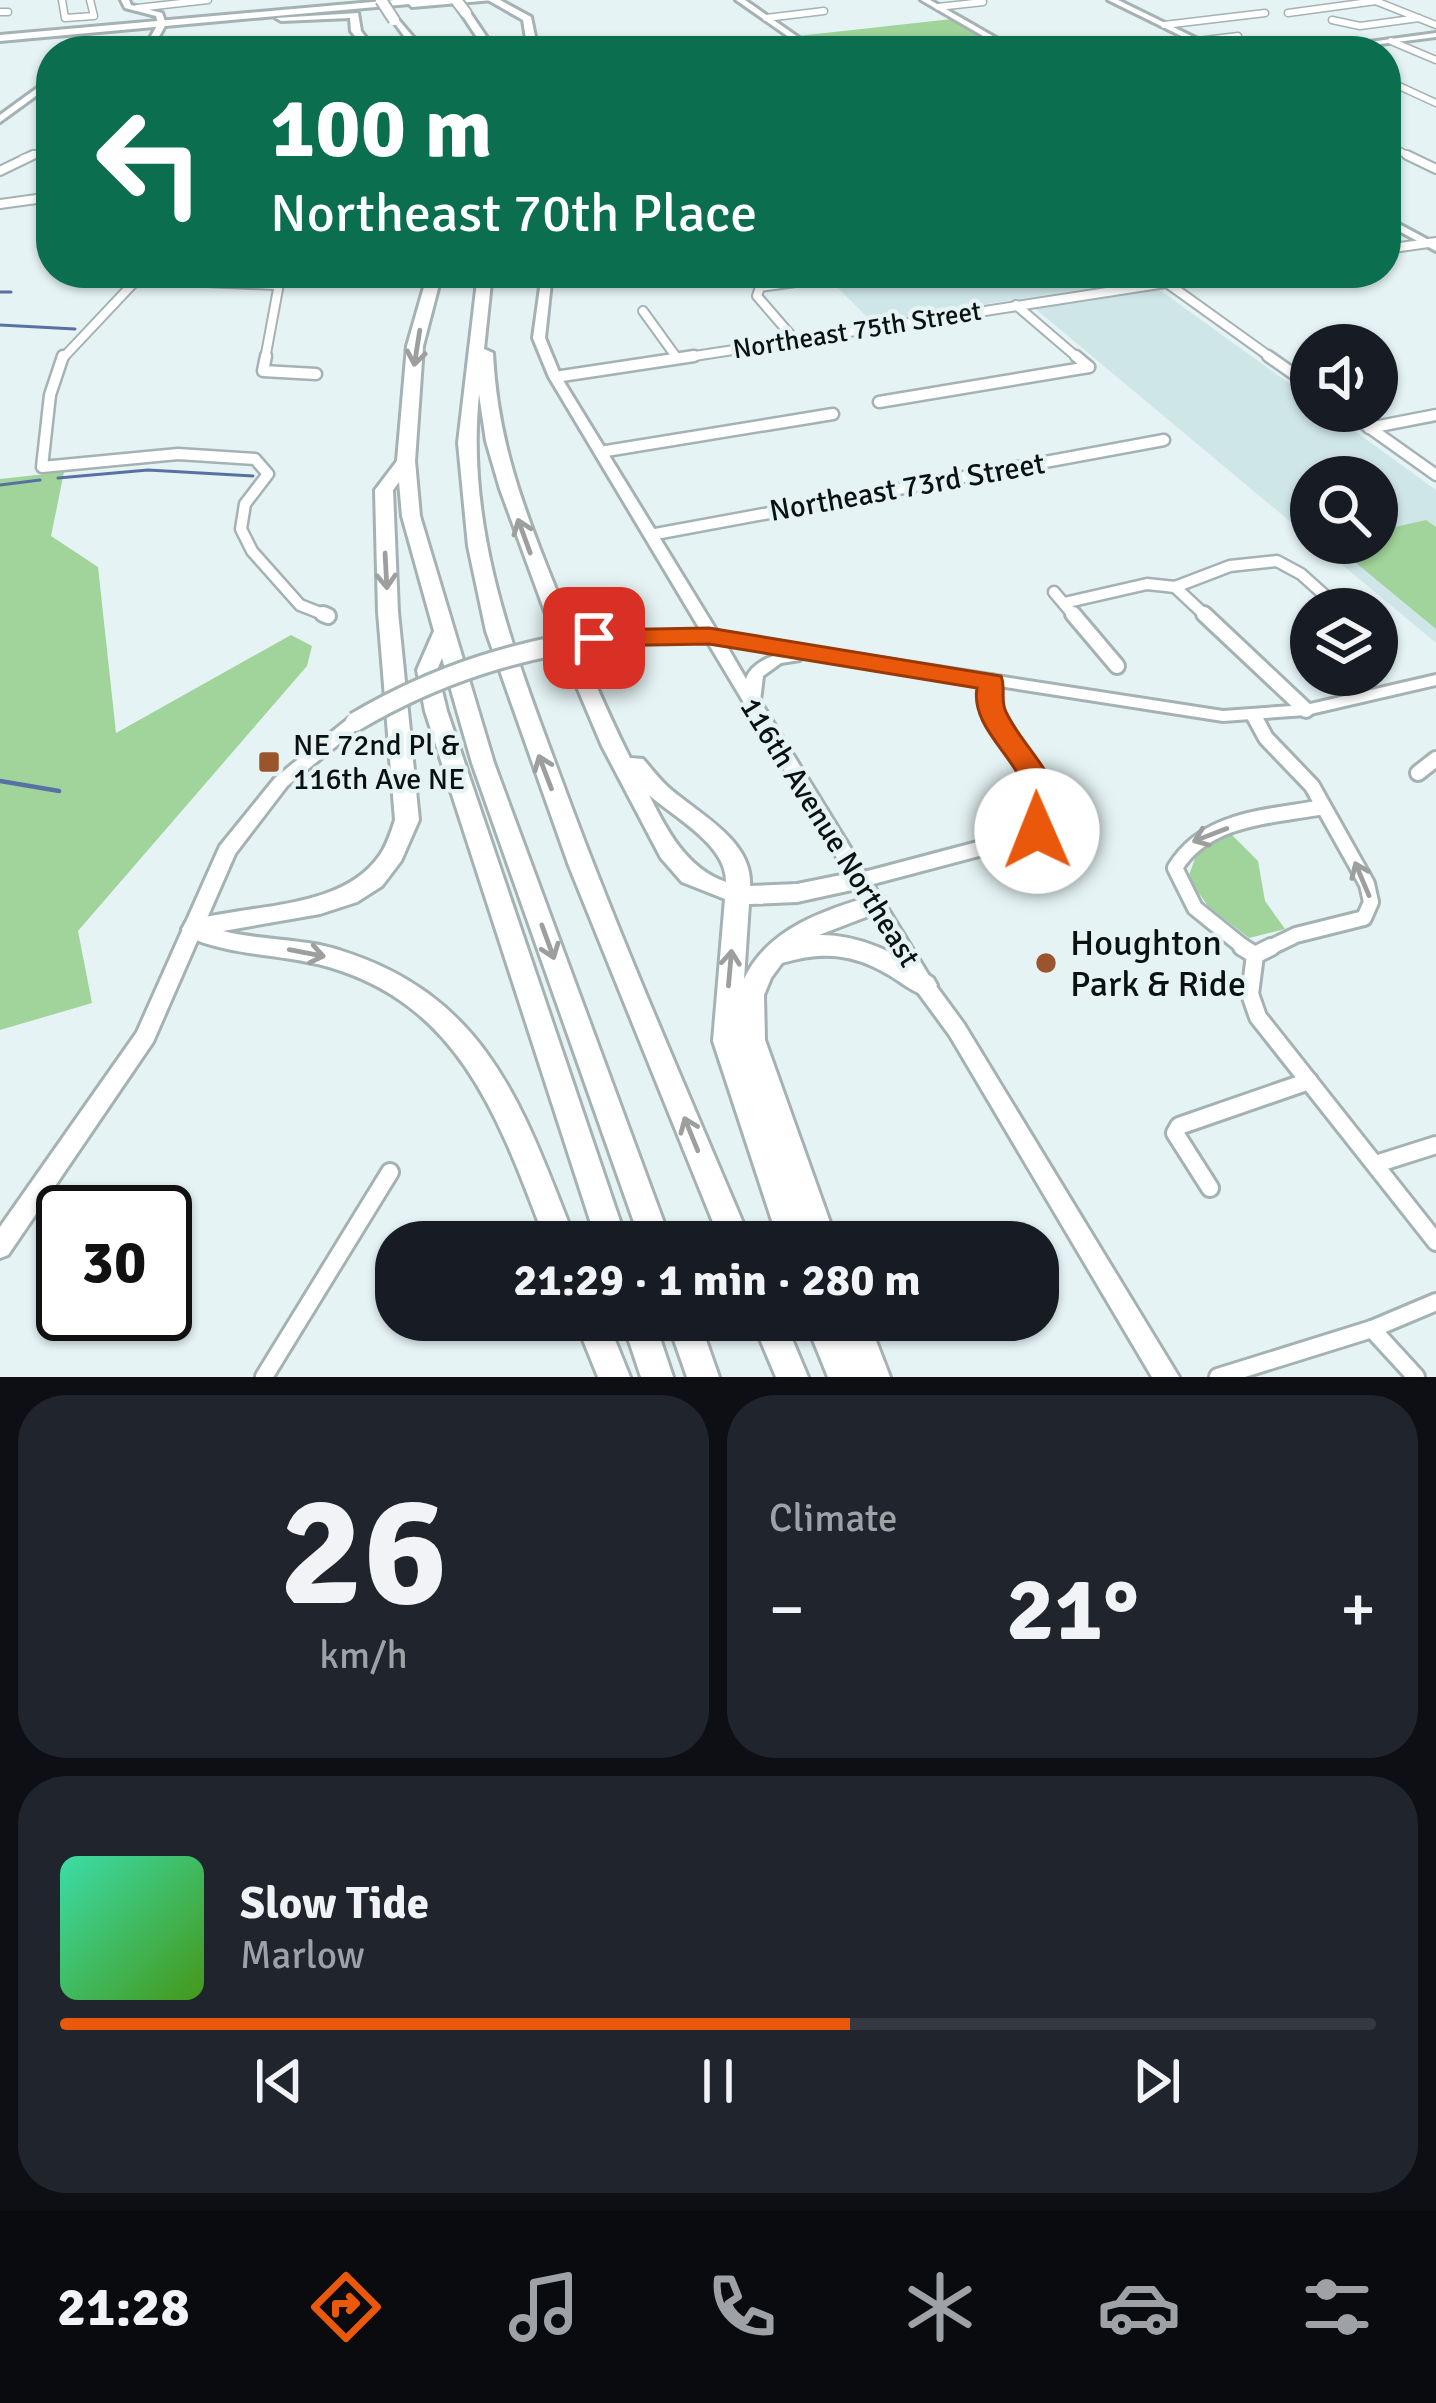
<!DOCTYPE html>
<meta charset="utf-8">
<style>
:root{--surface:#171b24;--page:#20242c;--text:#f1f3f6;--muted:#9ea1a6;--line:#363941;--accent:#ea580c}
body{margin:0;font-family:Signika,sans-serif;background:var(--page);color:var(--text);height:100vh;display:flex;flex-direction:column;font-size:45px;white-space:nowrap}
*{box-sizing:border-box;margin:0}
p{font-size:39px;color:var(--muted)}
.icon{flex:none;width:66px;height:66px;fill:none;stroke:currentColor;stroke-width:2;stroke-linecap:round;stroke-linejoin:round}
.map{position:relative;height:1377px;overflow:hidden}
.drawer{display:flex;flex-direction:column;gap:18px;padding:18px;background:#0d0f14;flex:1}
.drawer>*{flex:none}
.guide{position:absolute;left:36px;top:36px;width:1365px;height:252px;border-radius:48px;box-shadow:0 3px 9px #0004;background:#0b6e4f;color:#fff;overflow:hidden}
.buttons{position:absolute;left:1290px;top:324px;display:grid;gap:24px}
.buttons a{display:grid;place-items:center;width:108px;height:108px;border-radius:50%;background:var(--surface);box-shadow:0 3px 9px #0004;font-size:60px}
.speed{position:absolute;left:36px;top:1185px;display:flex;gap:24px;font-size:60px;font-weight:700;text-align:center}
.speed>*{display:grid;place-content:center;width:156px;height:156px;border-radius:50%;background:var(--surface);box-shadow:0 3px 9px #0004;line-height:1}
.speed .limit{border:6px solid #111;border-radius:18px;background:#fff;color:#111}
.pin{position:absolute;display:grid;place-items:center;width:102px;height:102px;color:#fff;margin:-51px;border-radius:24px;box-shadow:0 6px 18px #0006}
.me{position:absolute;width:132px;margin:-66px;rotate:359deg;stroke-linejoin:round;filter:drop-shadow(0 0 9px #0008)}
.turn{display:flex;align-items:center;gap:42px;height:252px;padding:0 36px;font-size:54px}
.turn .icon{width:156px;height:156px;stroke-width:2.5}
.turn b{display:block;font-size:84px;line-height:102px}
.big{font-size:90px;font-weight:700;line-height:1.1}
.drawer .widget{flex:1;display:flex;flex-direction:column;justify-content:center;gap:18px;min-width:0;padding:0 42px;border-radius:48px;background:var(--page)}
.drawer .dial{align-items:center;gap:0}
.dial b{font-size:156px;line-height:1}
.song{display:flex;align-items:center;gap:36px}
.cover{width:144px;height:144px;border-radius:18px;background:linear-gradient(135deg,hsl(160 70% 55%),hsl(100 70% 35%))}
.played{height:12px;border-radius:6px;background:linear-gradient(90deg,var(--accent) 60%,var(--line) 60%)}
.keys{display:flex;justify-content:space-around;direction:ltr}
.heat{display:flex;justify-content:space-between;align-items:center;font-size:66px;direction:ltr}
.drawer .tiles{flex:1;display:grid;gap:18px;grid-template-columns:1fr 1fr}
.widget:last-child{grid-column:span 2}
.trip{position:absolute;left:375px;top:1221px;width:684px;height:120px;border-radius:48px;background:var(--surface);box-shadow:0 3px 9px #0004;font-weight:700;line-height:120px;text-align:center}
.tabs{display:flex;height:192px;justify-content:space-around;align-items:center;background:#090b0e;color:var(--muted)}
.tabs .icon{width:84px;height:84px}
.tabs .on{color:var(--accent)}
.tabs b{font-size:54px;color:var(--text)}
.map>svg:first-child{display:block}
.built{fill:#cfe6e9}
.green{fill:#a0d49a}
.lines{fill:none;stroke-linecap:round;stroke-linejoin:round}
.stream-far1{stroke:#5971a2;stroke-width:3}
.stream{stroke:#5971a2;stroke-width:4.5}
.street-far4-casing{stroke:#a5b2b4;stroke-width:9}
.street-far3-casing{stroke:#a5b2b4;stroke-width:12}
.street-far2-casing{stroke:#a5b2b4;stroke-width:15}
.street-far1-casing{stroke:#a5b2b4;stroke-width:20}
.street-casing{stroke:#a5b2b4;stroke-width:22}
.secondary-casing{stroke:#a5b2b4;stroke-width:6}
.primary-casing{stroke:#a5b2b4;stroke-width:6}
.highway-casing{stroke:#a5b2b4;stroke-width:6}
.street-far4{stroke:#fff;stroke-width:6}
.street-far3{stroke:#fff;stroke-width:8}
.street-far2{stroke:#fff;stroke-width:10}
.street-far1{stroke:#fff;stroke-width:14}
.street{stroke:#fff;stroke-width:16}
.secondary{fill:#fff;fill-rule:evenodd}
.primary{fill:#fff;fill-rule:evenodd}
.highway{fill:#fff;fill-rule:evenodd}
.secondary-bridge-casing{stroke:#a5b2b4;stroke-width:24;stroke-linecap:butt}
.highway-bridge-casing{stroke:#a5b2b4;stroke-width:14;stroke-linecap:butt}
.secondary-bridge{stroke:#fff;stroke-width:18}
.highway-bridge{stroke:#fff;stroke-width:10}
.oneway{stroke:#9d9f9f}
.route{fill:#ea580c;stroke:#983908;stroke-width:3}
.poi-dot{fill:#9b552c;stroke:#e5f3f4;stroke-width:4.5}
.labels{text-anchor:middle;stroke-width:9;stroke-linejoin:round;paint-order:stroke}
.far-street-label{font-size:27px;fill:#0b1010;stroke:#e5f3f4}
.street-label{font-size:30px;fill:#0b1010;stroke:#e5f3f4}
.poi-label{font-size:30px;fill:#0b1010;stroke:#e5f3f4;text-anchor:start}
.near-poi-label{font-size:36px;fill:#0b1010;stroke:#e5f3f4;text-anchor:start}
</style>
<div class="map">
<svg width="1436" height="1377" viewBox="0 0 1436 1377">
<rect width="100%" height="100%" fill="#e5f3f4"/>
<!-- built -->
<g class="built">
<polygon points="823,273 1184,273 872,322"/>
<polygon points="1157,288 1311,399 1311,411 1327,411 1436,490 1436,643 1316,543 1377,543 1377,477 1311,477 1311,539 1032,306"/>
</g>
<!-- green -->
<g class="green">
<polygon points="952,19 1009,51 820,51 798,36"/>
<polygon points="64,472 51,536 98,567 116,733 291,635 312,646 307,666 78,931 92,1003 0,1030 0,479"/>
<polygon points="1426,520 1436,527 1436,629 1332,543 1377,543 1377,531"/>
<polygon points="1232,835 1258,861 1265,901 1285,929 1249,938 1208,906 1188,878 1198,850"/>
</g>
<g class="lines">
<!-- stream-far1 -->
<g class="stream-far1">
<polyline points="0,292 11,292"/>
<polyline points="0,325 75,329"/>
<polyline points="58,478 148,470 253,476"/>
<polyline points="0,485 40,480"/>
</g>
<!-- stream -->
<polyline class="stream" points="0,781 59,791"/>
<defs>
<g id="street-far4">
<polyline points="62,0 65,18 94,16 90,0"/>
<polyline points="1373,0 1436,25"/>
<polyline points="938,7 983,2"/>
<polyline points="137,8 208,0"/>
<polyline points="0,12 8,12"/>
<polyline points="1288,13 1376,1"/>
<polyline points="766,18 824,11"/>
<polyline points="1332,20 1360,26 1419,18"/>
<polyline points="1164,25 1265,13"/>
<polyline points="1198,41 1238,36"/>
<polyline points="1391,41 1436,60"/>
<polyline points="753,51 804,44"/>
<polyline points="1386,80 1436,103"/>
<polyline points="42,132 51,138"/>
<polyline points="1386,144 1413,158"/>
<polyline points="23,158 51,149"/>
</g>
<g id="street-far3">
<polyline points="1407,155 1436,169"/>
<polyline points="0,171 33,155"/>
<polyline points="0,204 51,197"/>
<polyline points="1386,249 1436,242"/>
<polyline points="546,276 575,273"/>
<polyline points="139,279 276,285"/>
<polyline points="1167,283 1273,359"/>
<polyline points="1016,305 1079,359"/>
<polyline points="643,311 677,358"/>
<polyline points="795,340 757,296 760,287 810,280"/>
<polyline points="62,359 143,273"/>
<polyline points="265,359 281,273"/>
<polyline points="675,359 1230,273"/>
</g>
<g id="street-far2">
<polyline points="63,356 50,395 42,467 178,454 255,459 268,474 245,504 241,529 252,551 300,605 328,616"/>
<polyline points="266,356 263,371 316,374"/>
<polyline points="1076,356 1089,367"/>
<polyline points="1268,356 1311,386"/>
<polyline points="555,377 694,356"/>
<polyline points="879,402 1089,367"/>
<polyline points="1346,411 1436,475"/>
<polyline points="1369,428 1436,415"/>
<polyline points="600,452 833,414"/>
<polyline points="650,535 1164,440"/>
<polyline points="1175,587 1207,617"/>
<polyline points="1054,592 1075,617"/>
<polyline points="1064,603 1147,584 1175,587 1230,566 1277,561 1301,574 1340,609"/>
</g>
<g id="street-far1">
<polyline points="323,614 328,616"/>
<polyline points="1073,614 1117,666"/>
<polyline points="1204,614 1306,710"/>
<polyline points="1377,632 1382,631"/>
<polyline points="1254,716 1266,738 1312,786 1367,884 1371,902 1364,918 1296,935 1265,950"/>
<polyline points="1418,773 1436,759"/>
<path d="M861,880L1027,836L1041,826C1044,764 991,740 991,682"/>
<path d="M1247,950L1195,908L1175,868C1206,817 1270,817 1323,807"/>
</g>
<g id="street">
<polyline points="1242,947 1255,955"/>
<polyline points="1271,947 1255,955 1250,994 1258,1017 1436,1242"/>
<polyline points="1376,1164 1436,1145"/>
<polyline points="1210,1188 1175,1133 1179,1126 1309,1081"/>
<polyline points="1372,1329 1416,1377"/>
<polyline points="264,1377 390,1172"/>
<polyline points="1218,1377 1372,1329 1436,1302"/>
</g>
<g id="secondary">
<polygon points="121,0 129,0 131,5 162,13 166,24 156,42 130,51 119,51 150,38 158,24 156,16 125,8"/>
<polygon points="736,0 745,0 818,51 809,51"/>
<polygon points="921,0 930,0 1019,51 1009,51"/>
<polygon points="1108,0 1118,0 1222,51 1212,51"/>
<polygon points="1436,33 1436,37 1325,51 1302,51"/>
<polygon points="51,78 51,85 0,122 0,115"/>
<polygon points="1386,217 1436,244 1436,251 1386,224"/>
<path d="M542,273H552L545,338L561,377L718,633L1223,711L1306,705L1436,675V685L1306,715L1223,721L801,655L800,660L781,663L763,676L760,701L931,979L964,1024L1179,1377H1152L950,1036L917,991L707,641H618L610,636L618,631H701L549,377L533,338ZM725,643L787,653C771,655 751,663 746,679Z"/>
<polygon points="355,717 361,718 363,722 361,726 287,786 235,854 153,1042 8,1255 0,1258 0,1227 137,1032 220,846 275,778 349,718"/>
</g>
<polygon id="primary" points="395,0 493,0 412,7 409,4 0,41 0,35"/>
<g id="highway">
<polygon points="488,0 500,0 531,17 538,51 528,51 523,20"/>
<polygon points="466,10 469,11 496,51 486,51 461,13"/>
<polygon points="358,13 361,31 376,51 366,51 351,31 350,18 281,21 276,18"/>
<polygon points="391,18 397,18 425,51 415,51"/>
<path d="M428,273H442L423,346L415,461L420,516L494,763L671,1242H641L472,763L442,658L437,670L447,711L627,1242H597L425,711L417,670L434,631L402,516L399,482L393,490L398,612L419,820L401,861L382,886L357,902L320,914L223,931C262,941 304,938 342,951C490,998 524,1111 576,1242H546C501,1125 463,1006 329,967C281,953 233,957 186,936L182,929L186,922C247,903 341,912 380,855C387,845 391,832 395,820L378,612L375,490L397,461L407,346Z"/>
<path d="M478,273H492L484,349L493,353C497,439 523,508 555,587C578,644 602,702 630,758L643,759C651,768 659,779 668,787C698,814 753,840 750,886L797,884L861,871L870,874L873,880L870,886L797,902L749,904L744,979C768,928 825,910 875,895L884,898L887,904L884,910L819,935C863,935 897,954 933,978L937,985L933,992L924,995C911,991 901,982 889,975C853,953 822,951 782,963L771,978L764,995L765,1040L837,1242H779L713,1041L725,899L682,882L661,858L602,746L544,609L500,489L486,441L479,394C465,533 516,657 563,784C620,939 687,1090 751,1242H721L569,866L486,631L468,546L458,443ZM649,795C674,817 727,845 726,882C687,869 667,831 649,795Z"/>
<polygon points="575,1320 607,1320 630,1377 598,1377"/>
<polygon points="622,1320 654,1320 673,1377 641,1377"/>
<polygon points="667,1320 699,1320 719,1377 687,1377"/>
<polygon points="752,1320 784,1320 808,1377 776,1377"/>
<polygon points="805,1320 868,1320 890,1377 828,1377"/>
</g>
</defs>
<!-- street-far4 casing -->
<use href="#street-far4" class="street-far4-casing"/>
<!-- street-far3 casing -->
<use href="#street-far3" class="street-far3-casing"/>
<!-- street-far2 casing -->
<use href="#street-far2" class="street-far2-casing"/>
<!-- street-far1 casing -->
<use href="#street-far1" class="street-far1-casing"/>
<!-- street casing -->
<use href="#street" class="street-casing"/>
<!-- secondary casing -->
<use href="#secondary" class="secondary-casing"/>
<!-- primary casing -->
<use href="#primary" class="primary-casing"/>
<!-- highway casing -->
<use href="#highway" class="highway-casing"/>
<!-- street-far4 -->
<use href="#street-far4" class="street-far4"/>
<!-- street-far3 -->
<use href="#street-far3" class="street-far3"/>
<!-- street-far2 -->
<use href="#street-far2" class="street-far2"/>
<!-- street-far1 -->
<use href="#street-far1" class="street-far1"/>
<!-- street -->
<use href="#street" class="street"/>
<!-- secondary -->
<use href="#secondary" class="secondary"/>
<!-- primary -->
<use href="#primary" class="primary"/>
<!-- highway -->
<use href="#highway" class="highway"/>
<defs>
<path id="secondary-bridge" d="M355,722C438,673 523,647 618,636"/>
<g id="highway-bridge">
<polyline points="381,0 394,20"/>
<polyline points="456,0 466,13"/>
</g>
</defs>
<!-- secondary-bridge casing -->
<use href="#secondary-bridge" class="secondary-bridge-casing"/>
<!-- highway-bridge casing -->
<use href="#highway-bridge" class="highway-bridge-casing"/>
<!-- secondary-bridge -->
<use href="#secondary-bridge" class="secondary-bridge"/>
<!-- highway-bridge -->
<use href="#highway-bridge" class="highway-bridge"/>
</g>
<!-- one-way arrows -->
<defs><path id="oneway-shaft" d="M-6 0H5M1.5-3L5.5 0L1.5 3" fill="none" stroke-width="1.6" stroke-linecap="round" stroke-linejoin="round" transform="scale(3)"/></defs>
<g class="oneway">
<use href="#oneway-shaft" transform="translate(417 348) rotate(99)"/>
<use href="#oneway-shaft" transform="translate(524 536) rotate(-110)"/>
<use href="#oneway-shaft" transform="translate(386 571) rotate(87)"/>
<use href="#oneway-shaft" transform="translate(545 772) rotate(-111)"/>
<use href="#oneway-shaft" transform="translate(1210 835) rotate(159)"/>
<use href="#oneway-shaft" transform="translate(1362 879) rotate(-113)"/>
<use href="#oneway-shaft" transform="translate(548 942) rotate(70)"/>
<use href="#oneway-shaft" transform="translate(307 953) rotate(11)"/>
<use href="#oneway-shaft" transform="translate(730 968) rotate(-85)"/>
<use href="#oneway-shaft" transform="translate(691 1134) rotate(-112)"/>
</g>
<!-- route -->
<path class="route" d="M709,628L1001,676C1006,688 1000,700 1006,712C1026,755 1078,787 1048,838H1026L1022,831C1053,776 968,740 977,688L709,644L594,646L581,638L594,630Z"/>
<!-- markers -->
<g class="poi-dot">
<rect x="257" y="750" width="24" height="24" rx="6"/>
<circle cx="1046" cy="963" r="12"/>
</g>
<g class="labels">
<!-- far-street labels -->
<g class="far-street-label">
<text transform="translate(857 330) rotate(-9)" y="9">Northeast 75th Street</text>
</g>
<!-- street labels -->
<g class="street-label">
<text transform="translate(907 487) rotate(-10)" y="10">Northeast 73rd Street</text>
<text transform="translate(830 832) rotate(58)" y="10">116th Avenue Northeast</text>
</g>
<!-- poi labels -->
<g class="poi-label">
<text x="293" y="755">NE 72nd Pl &amp;<tspan x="293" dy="34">116th Ave NE</tspan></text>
</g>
<!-- near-poi labels -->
<g class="near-poi-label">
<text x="1070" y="955">Houghton<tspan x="1070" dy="41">Park &amp; Ride</tspan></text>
</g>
</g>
</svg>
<div class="buttons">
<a><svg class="icon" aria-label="sound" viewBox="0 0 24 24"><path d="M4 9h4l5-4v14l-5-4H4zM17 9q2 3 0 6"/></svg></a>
<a><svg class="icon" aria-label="search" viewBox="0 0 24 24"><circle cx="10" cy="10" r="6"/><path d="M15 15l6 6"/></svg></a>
<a><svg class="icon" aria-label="layers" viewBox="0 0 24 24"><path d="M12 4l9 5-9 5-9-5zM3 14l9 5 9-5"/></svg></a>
</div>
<div class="speed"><div class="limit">30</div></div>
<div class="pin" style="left:594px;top:638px;background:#d93025"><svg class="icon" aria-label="arrive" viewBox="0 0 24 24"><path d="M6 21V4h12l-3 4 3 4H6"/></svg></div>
<svg class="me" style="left:1037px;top:831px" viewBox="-20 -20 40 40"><circle r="19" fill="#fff"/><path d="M0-13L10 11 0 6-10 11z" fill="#ea580c"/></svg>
<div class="trip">21:29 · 1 min · 280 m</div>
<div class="guide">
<div class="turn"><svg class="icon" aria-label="left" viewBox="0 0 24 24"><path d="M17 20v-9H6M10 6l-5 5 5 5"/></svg><div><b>100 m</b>Northeast 70th Place</div></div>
</div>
</div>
<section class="drawer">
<div class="tiles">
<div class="widget dial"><b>26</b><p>km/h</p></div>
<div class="widget"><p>Climate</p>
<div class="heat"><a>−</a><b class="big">21°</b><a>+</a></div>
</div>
<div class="widget">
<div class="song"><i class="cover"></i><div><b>Slow Tide</b><p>Marlow</p></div></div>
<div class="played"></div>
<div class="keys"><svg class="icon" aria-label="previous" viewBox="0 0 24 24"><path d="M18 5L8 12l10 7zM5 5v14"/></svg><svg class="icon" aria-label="pause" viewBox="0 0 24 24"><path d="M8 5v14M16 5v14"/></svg><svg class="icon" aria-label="next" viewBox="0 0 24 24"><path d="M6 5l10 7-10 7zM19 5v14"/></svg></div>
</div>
</div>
</section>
<nav class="tabs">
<b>21:28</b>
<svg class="icon on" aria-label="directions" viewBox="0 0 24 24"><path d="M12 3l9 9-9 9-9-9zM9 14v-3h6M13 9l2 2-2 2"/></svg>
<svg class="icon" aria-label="music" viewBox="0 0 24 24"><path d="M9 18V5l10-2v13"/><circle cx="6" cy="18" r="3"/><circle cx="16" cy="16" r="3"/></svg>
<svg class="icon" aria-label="phone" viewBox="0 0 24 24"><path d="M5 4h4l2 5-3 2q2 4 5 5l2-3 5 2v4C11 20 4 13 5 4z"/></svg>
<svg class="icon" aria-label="climate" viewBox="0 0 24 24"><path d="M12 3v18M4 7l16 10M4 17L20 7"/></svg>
<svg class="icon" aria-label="car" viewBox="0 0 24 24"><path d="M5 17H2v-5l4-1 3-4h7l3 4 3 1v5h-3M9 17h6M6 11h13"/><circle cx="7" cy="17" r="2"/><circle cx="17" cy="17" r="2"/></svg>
<svg class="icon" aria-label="filters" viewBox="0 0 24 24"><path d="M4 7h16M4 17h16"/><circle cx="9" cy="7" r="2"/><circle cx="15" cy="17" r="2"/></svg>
</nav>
